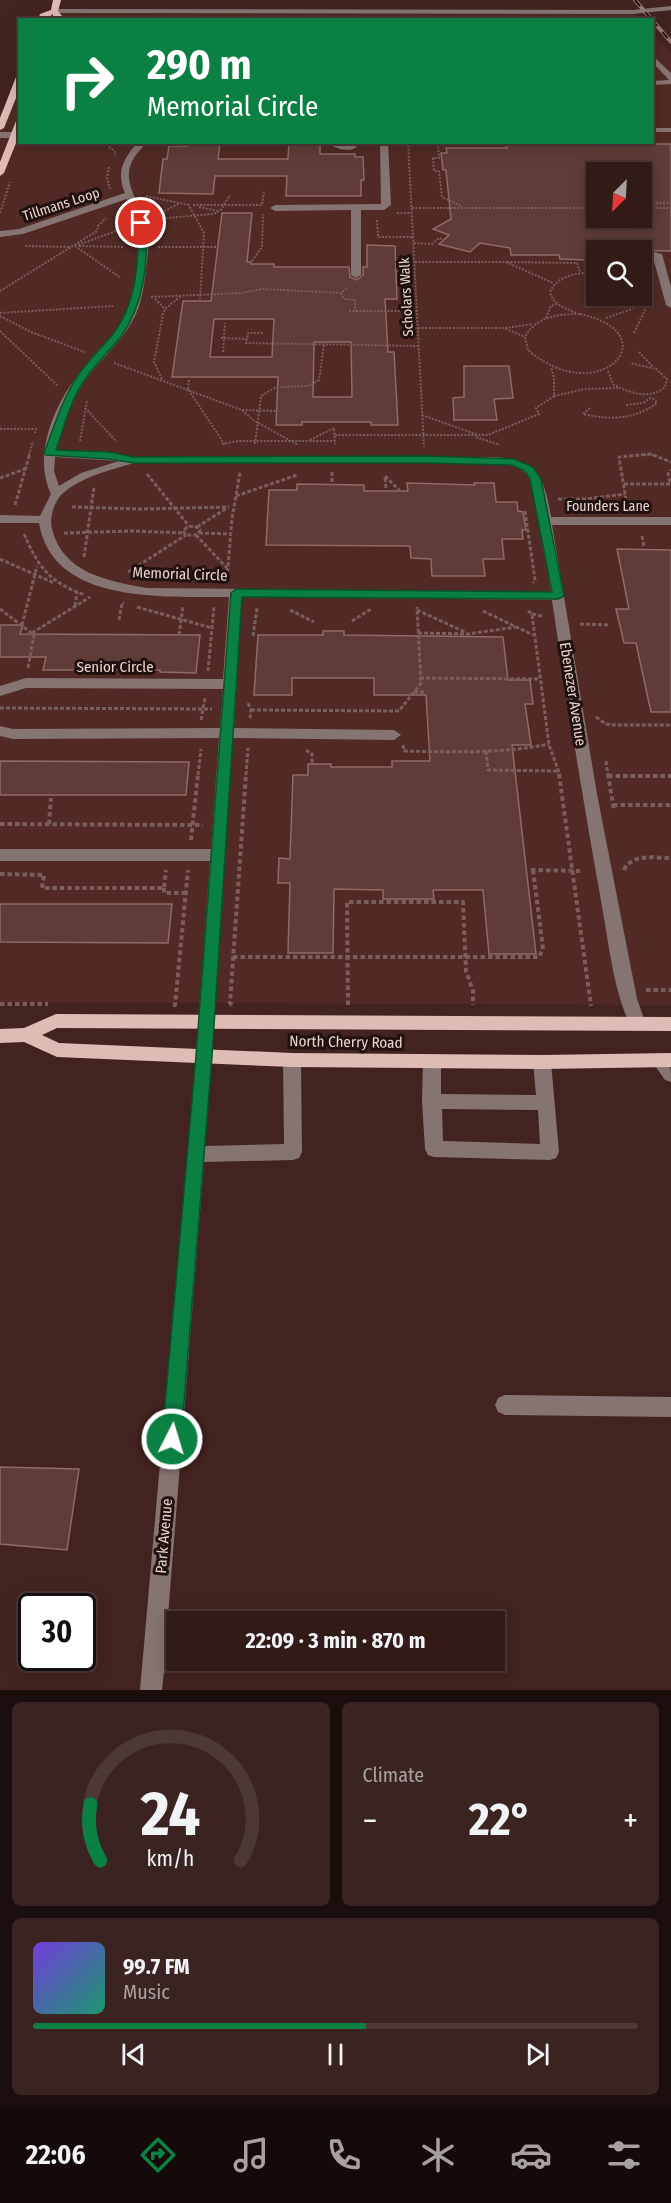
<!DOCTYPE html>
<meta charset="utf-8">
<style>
:root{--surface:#321a17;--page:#3a2320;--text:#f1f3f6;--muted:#a8a1a1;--line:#4d3836;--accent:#0b8043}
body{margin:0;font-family:"Fira Sans Condensed",sans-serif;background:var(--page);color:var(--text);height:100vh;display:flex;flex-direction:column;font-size:22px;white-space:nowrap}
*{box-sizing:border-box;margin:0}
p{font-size:20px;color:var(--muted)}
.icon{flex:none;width:33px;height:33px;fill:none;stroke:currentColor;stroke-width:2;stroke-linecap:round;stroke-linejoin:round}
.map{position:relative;height:1690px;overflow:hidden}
.sheet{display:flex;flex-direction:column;gap:12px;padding:12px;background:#1c0e0d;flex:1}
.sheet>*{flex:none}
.hud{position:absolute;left:18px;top:18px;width:636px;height:126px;border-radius:0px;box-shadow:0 3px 15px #0003,0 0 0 2px var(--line);background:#0b8043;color:#fff;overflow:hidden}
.needle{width:39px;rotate:204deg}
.fabs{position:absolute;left:586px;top:162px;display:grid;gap:12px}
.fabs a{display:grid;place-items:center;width:66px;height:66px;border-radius:0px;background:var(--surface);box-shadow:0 3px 15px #0003,0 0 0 2px var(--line);font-size:30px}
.speed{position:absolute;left:18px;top:1593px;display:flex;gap:12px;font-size:30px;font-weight:700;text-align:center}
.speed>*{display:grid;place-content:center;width:78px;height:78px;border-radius:50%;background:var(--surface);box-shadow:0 3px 15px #0003,0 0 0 2px var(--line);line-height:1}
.speed .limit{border:3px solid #111;border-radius:9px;background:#fff;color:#111}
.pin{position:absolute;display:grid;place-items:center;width:51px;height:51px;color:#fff;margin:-26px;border:3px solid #fff;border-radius:50%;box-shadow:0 2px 6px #0007}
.me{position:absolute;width:66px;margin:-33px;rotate:5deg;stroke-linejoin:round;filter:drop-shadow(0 0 4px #0008)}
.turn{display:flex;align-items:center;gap:21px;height:126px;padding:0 30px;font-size:27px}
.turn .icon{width:78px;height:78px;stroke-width:2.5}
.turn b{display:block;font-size:42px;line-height:51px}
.big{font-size:45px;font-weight:700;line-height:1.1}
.sheet .widget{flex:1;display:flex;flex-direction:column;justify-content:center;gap:9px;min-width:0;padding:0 21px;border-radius:9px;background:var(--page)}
.sheet .dial{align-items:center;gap:0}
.dial svg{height:156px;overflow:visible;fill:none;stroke:var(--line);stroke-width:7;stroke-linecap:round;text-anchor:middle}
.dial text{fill:var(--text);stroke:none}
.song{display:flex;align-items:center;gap:18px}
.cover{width:72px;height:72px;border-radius:9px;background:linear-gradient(135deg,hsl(260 70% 55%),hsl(160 70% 35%))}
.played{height:6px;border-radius:3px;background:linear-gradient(90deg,var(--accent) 55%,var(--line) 55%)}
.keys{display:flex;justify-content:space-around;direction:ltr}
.heat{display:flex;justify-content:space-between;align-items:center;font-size:33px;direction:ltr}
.sheet .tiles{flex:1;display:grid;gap:12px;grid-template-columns:1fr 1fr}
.widget:last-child{grid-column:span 2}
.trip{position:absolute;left:166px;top:1611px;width:339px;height:60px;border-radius:0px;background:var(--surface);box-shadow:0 3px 15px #0003,0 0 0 2px var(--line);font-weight:700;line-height:60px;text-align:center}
.tabs{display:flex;height:96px;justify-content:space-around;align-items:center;background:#140a09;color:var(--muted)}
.tabs .icon{width:42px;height:42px}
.tabs .active{color:var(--accent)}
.tabs b{font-size:27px;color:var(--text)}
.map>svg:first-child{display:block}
.built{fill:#512a25;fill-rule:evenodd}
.building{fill:#5f3c38;stroke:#906a65;stroke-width:1.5;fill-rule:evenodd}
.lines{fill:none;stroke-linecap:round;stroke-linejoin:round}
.path-far2{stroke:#7a5e5a;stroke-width:2;stroke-dasharray:2 1.5;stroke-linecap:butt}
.path-far1{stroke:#7a5e5a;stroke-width:3;stroke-dasharray:4 2;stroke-linecap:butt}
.path{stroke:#7a5e5a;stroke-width:4;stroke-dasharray:4.5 3;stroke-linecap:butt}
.minor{fill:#867472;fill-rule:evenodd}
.major{fill:#dfbbb6;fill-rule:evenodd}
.rail-casing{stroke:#937774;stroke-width:4}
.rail{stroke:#20110f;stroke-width:2;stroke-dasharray:8;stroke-linecap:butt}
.route{fill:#0b8043;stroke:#07532c;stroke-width:1.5}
.labels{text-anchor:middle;stroke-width:6;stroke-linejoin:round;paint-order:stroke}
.far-street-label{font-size:14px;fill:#ebd5d2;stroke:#20110f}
.street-label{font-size:15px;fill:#ebd5d2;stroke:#20110f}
</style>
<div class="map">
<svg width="671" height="1690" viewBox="0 0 671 1690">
<rect width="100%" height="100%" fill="#43231f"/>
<!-- built -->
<g class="built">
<polygon points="50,11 633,12 640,19 46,20"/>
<path d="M653,33L671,53V1005L0,1002V110H10L19,86L20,142H652ZM597,172H642V218H597ZM597,250H642V296H597Z"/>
</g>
<!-- building -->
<g class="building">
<polygon points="289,142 320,142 320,154 355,154 355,157 363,157 364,180 361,180 361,196 286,196 287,176 215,176 213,194 159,193 163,159 167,159 169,146 187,146 187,143 220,143 218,159 288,159"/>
<path d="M548,144H671V251L597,250V255H587V260L560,259L559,255H511L510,248L480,243L470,252L439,244L449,235L433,229L451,219L446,170H443L441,153H447L446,148H507L506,145H549ZM597,172H642V218H597Z"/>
<path d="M222,213H252L247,262H251V264H274V267H349L350,277L357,280L363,275V267H367V245L395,246L397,299H385L388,352H394L398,425H371V422H302V425H276L278,377H172L183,301H211ZM214,319H274L272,357H210ZM314,342H351L352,397H313Z"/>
<polygon points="464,366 509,366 513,398 494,399 497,420 454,420 453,398 464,397"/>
<polygon points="407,483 475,485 474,483 494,483 496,502 517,502 518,511 523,512 526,530 522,530 523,539 502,539 504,559 483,559 485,576 432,576 431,559 411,558 410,546 266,545 269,490 297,490 297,484 364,485 364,491 408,491"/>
<polygon points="617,549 671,550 671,712 651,712 636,643 624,643 616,609 629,609"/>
<polygon points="0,625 23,625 20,634 200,635 196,673 160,672 160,670 43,670 46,657 0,657"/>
<polygon points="323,631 344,631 344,635 503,637 508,680 530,680 533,704 525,704 531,745 512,745 536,954 489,954 483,890 433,890 434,899 383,899 383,890 334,889 333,953 288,953 290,883 278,883 279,858 290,859 293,775 308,775 308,764 331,764 331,767 392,767 392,761 430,761 426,695 374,695 374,678 292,678 292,695 254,695 258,635 323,635"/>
<polygon points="0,761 189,762 186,795 0,795"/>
<polygon points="0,904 172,904 168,943 0,942"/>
<polygon points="0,1467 79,1469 67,1550 0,1544"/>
</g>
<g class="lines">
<!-- path-far2 -->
<g class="path-far2">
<polyline points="104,142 116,153 115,155"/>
<polyline points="408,142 424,447"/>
<polyline points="438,143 439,158 433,158 434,171 439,171 442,197 461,206"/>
<polyline points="438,144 543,145 542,142"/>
<polyline points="109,167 107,178 110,189"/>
<polyline points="146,196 189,205"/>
<polyline points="642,203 671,203"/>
<polyline points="188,204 204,233 200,299"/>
<polyline points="193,205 262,205 264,191"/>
<polyline points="199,207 218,211"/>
<polyline points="412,208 597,208"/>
<polyline points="642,208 671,208"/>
<polyline points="0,213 10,182"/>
<polyline points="397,213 412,213"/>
<polyline points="155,216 180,203"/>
<polyline points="155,219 213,214 220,211 230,195"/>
<polyline points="377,220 378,237 414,237"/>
<polyline points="414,243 432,244 439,238 442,239"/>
<polyline points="78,245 127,227"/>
<polyline points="25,246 71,247"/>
<polyline points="75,246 121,278"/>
<polyline points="79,246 124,247"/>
<polyline points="158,247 218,247"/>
<polyline points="252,261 262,247 263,214"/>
<polyline points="415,262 506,262 553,283"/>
<polyline points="507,262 577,263 580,272"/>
<polyline points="0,291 97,231 98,226 106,218"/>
<polyline points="341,293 344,299 355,300 355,311"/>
<polyline points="151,297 242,293 261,289 341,293 347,288"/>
<polyline points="155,299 165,309"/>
<polyline points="349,311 417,311"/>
<polyline points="0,313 113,306"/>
<path d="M576,313C565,308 553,305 550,292C558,274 579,273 597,272"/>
<path d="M580,314C671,334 599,411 528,350L525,337C536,316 559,314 580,314Z"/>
<polyline points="0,316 31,332 85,352"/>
<polyline points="546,318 551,306 557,304"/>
<polyline points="606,318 632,309 639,296"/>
<polyline points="418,328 504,328 525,337"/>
<polyline points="505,328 533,324"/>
<polyline points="0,331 58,386"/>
<polyline points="263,333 248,333 246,343 419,346"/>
<polyline points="634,333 645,310 640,300"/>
<polyline points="221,338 247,339"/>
<polyline points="223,352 225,323"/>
<polyline points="639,352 653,367"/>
<polyline points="114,363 242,410 253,420 298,445"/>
<path d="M608,371L613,384C628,393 651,400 665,387L667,379L656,369L630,363"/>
<polyline points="162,379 154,362 163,314 165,309 181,296"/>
<polyline points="189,380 188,389 225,445"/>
<polyline points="554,396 585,389 618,388"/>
<polyline points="626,405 643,403 652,397"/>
<polyline points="85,408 117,442"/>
<path d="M590,408L583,414C610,420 634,420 657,403L652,397"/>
<polyline points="242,410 276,411"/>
<polyline points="422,415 478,435"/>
<polyline points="0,429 36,429 35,433"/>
<polyline points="335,435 488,435 539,414 536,408 554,396 554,378 551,367"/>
<polyline points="476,437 500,445"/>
<polyline points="310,440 334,428 335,444"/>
<polyline points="80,441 87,401"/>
<polyline points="222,444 238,441 335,441"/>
<polyline points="255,444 261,396 276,387 308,386 319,380 324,345"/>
<polyline points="29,455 33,441"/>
<polyline points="641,455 653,455"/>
</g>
<!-- path-far1 -->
<g class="path-far1">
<polyline points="332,472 332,484"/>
<polyline points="147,474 189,526"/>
<polyline points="385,476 400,491"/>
<polyline points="0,478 25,469"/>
<polyline points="385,478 386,490"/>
<polyline points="670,482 668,474 671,470"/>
<polyline points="624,484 670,484"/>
<polyline points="236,496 297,475"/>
<polyline points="558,499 587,499 625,494"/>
<polyline points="15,505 30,453"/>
<polyline points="627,506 619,457 651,454 671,462"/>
<polyline points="72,507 141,509 229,507"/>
<polyline points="525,511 535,580 533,583"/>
<polygon points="195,526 200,530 197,535 186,535 183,531 187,527"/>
<polyline points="197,527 227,508"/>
<polyline points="64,533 131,531 183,533"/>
<polyline points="199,533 231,534"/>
<path d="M24,534C39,568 49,582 85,595"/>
<polyline points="196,535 227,568"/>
<polyline points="642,536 644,547"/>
<polyline points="84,557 94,487"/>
<polyline points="0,559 54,583"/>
<polyline points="128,572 186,535"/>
<polyline points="227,578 232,519 240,472"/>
<polyline points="75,606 77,592"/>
<polyline points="137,607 212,628"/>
<polyline points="0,609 34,635 28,668"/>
<polyline points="290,610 314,622"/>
<polyline points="417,610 465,632"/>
<polyline points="483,611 533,635"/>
<polyline points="528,611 532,614 549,745 560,775"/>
<polyline points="532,614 542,616"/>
<polyline points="119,620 122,603 124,603"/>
<polyline points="352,621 371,609"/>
<polyline points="580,624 610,625"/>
<polyline points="22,625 37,566"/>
<polyline points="32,633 90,597"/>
<polyline points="418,633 468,634 516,627"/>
<polyline points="179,635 183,606"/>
<polyline points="253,636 257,608"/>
<polyline points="208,671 214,606"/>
<polyline points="420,678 539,679"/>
<polyline points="414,692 426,692"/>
<polyline points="248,703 251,710 250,718"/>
<polyline points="0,708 212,709"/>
<polyline points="251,710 399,711 421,683 417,607"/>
<polyline points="596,717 606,724 614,725 671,725"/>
<polyline points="201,720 205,698"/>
<path d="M403,745L404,751C453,752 501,754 549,744"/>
<polyline points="306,750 312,754 312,764"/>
<polyline points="486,751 488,770 559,771"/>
<polyline points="606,761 608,775"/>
<polyline points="198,775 201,749"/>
<polyline points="246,775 248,748"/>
</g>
<!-- path -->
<g class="path">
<polyline points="559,774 591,1006"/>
<polyline points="608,774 614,811"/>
<polyline points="608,776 671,776"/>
<polyline points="613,805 671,805"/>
<polyline points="0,824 203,825"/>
<polyline points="49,824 51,798"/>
<polyline points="191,840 198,774"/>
<polyline points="531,870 580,871"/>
<path d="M624,870C632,853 654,858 671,858"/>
<polyline points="0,874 44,875 42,888 164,888 166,870"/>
<polyline points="164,888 164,893 186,893"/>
<polyline points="233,957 539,957 543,949 533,870"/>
<polyline points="646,990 671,990"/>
<polyline points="0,1004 48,1004"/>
<polyline points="173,1005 175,1005 188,870"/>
<polyline points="232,1005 230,1003 246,774"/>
<polyline points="348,1005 347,902 463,902 466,971 473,991 473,1005"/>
</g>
<!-- minor -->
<g class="minor">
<polygon points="671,6 671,10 633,14 54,13 50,11 54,9 633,10"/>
<polygon points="652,55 671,73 671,84 652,85 652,81 669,80 652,62"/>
<rect x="652" y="128" width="19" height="4"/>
<polygon points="0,132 14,132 18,135 14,138 0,138"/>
<path d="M138,142H147C141,149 134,156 131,164C122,186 144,208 148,229C150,239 148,250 147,261C145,278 143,298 136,314C125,338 105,355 89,375C72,396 61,424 56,450L109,452L132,457H496C539,462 544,477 551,517H671V525H552L597,794L637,999L646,1024L644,1029L638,1031L632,1029C613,991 609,943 601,901C583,801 567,701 552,600L242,597L234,728L394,730L401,735L394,740L233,738L205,1146L284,1144L283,1060L286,1055L292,1053L298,1055L301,1060L302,1152L299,1158L293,1160L204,1162L166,1641H177V1660H184L165,1663L162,1690H140L196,1056L210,861H0V849H211L219,738L13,739L0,736V726L13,729L220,728L223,689L26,688L0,696V686L26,678L223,679L229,597C167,596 53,606 39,523H0V515L40,516L51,494C32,454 55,403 81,371C94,355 110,340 121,322C134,301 143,253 138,228C136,218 132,208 127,199L23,234L0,237V231L19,229L125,193C116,172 123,159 138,142ZM55,457L119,461L81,473L59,486L54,471ZM134,463H496C507,465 519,465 526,474C540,489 547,568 551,592L147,588C107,581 63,573 52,529C49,518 54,502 62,494C81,477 110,470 134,463Z"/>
<path d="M327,142L353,144L357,147C349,153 335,149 327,142Z"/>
<polygon points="380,142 388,142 391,205 384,210 361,210 361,275 356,278 351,275 351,210 275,211 270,208 275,205 381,204"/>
<polygon points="654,252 662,254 671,287 671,308 666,305 652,254"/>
<path d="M660,1053C671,1058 671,1070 671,1082L665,1080L651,1060L654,1055Z"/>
<path d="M432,1054L438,1056L441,1061V1094L536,1095L533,1062L536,1057L542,1055L548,1057L551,1062L559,1152L556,1158L550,1160L434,1157L428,1155L425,1149L422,1101L423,1061L426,1056ZM442,1109L538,1110L540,1144L443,1141Z"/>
<polygon points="505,1395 671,1397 671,1417 505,1415 498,1412 495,1405 498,1398"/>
</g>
<!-- major -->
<g class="major">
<polygon points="53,0 61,0 58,11 62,16 60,20 53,20 53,14 45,20 38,20 40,14 51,10"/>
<polygon points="20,75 20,88 4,128 0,130 0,118 16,77"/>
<polygon points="20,119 20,133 4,173 0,176 0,162 16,121"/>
<polygon points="56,1014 671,1017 671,1031 57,1028 42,1035 59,1043 292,1053 542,1055 671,1053 671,1067 542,1069 292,1067 57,1057 24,1042 0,1043 0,1029 24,1028"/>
</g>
<defs>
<g id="rail">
<polyline points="635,0 652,20"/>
<polyline points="652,20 671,42"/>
</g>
</defs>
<!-- rail casing -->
<use href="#rail" class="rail-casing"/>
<!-- rail -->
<use href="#rail" class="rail"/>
</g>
<!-- route -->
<path class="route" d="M141,221L145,223C149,261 144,303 122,335C111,350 97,362 86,378C71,399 64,426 56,450L109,452L134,457L425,456L514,459L533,467L541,479L564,596L558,599L242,597L212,1056L181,1439L178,1446L172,1448L165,1446L162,1439L196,1056L231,593L236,589L552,592L530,479L525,471L512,465L425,463H134L109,459L46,455L44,453C54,427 62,400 77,377C87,361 102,348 113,334C136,304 140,260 137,223Z"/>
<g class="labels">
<!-- far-street labels -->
<g class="far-street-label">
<text transform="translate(61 204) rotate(-18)" y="5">Tillmans Loop</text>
<text transform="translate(406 297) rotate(-93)" y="5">Scholars Walk</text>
<text x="608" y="511">Founders Lane</text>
</g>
<!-- street labels -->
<g class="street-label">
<text transform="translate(180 574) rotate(2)" y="5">Memorial Circle</text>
<text x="115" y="672">Senior Circle</text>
<text transform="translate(573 694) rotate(81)" y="5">Ebenezer Avenue</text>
<text transform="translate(346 1042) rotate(1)" y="5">North Cherry Road</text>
<text transform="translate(164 1536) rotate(-85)" y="5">Park Avenue</text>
</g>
</g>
</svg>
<div class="fabs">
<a><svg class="needle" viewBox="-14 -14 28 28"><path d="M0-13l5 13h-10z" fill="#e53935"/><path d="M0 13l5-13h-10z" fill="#a8a1a1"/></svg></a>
<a><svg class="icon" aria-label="search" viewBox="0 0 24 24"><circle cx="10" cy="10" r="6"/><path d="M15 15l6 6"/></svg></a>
</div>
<div class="speed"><div class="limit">30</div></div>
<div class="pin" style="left:141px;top:223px;background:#d93025"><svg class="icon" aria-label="arrive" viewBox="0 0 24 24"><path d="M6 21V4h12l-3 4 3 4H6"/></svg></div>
<svg class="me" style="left:172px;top:1439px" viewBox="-20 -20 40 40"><circle r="17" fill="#0b8043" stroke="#fff" stroke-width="3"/><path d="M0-11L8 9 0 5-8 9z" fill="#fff"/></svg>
<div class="trip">22:09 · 3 min · 870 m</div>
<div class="hud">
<div class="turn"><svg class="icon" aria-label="right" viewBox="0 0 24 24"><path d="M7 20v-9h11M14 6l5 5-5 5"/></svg><div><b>290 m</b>Memorial Circle</div></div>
</div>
</div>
<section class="sheet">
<div class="tiles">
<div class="widget dial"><svg viewBox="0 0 100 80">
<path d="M14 69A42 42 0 1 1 86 69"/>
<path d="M14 69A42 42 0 0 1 9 40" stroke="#0b8043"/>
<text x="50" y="56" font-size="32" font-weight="700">24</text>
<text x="50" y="72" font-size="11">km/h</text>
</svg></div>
<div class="widget"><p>Climate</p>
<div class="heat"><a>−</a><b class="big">22°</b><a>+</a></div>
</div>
<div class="widget">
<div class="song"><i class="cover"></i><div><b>99.7 FM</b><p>Music</p></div></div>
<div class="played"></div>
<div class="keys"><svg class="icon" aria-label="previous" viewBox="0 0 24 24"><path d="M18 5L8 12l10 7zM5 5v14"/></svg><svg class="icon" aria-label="pause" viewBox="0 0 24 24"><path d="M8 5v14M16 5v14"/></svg><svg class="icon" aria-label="next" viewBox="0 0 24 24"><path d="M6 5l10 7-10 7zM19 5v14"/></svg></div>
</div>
</div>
</section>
<nav class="tabs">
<b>22:06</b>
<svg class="icon active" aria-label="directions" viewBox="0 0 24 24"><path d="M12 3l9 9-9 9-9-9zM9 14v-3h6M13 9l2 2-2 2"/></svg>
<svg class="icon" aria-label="music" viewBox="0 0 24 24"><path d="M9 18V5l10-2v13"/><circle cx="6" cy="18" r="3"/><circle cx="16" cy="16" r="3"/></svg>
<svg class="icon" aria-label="phone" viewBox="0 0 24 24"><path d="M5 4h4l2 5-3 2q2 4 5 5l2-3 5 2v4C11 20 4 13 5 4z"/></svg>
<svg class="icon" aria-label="climate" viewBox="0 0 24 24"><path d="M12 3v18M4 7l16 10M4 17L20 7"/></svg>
<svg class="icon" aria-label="car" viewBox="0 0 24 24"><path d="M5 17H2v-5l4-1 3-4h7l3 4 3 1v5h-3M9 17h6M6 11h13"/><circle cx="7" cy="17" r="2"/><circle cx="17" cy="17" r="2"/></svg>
<svg class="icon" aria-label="filters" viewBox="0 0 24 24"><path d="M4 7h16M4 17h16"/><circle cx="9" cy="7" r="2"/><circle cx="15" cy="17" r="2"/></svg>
</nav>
